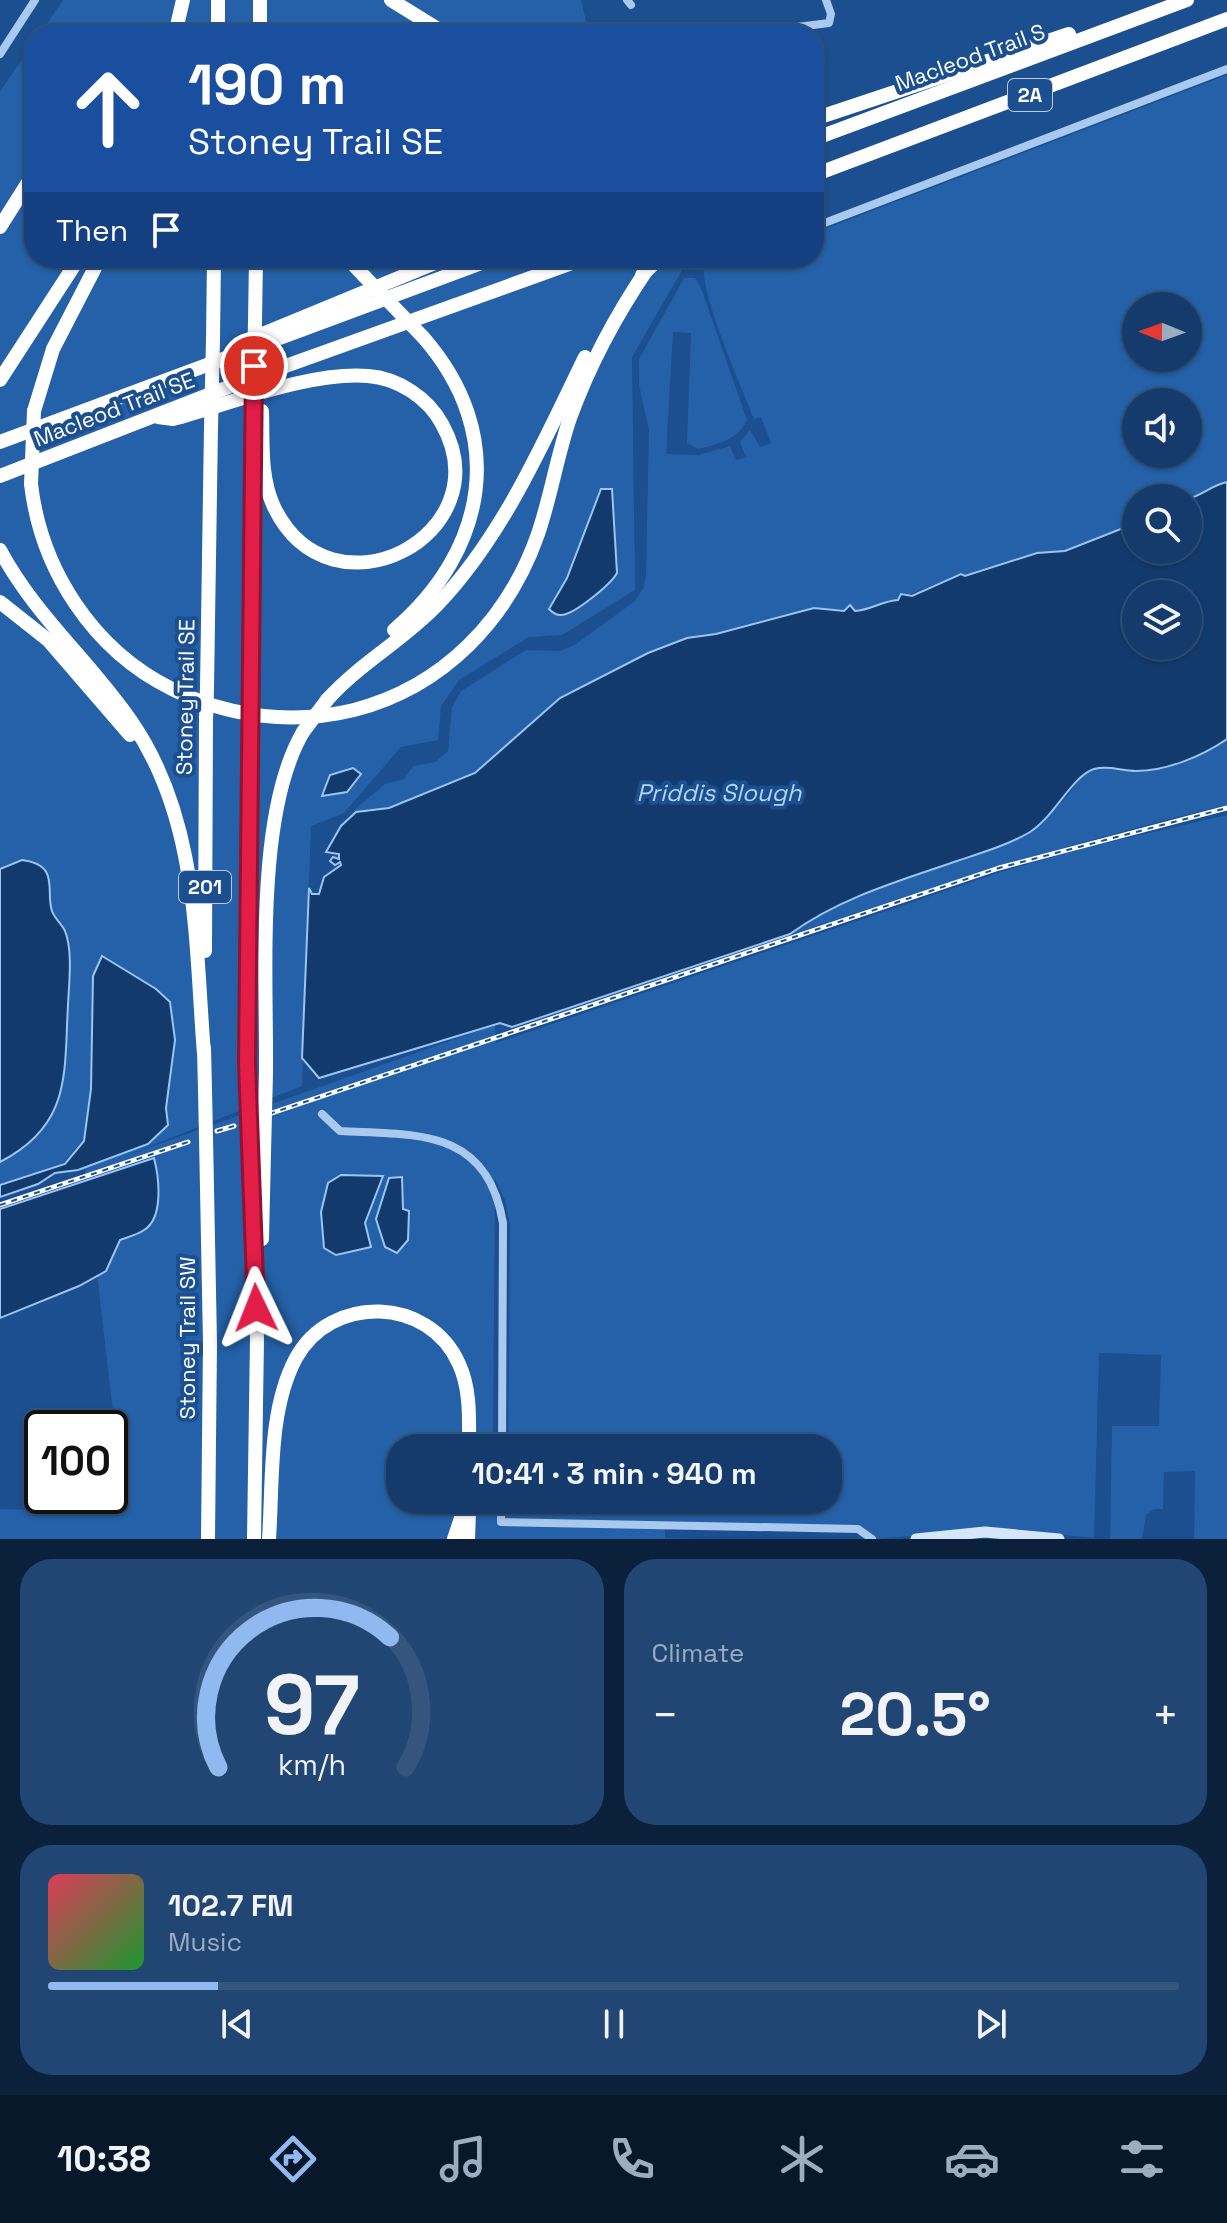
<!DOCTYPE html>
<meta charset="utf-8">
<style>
:root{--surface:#143b6b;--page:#214673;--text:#f1f3f6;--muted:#9dadc1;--line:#33557e;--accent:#90b9f0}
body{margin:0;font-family:"Space Grotesk",sans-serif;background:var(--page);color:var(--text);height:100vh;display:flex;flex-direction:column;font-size:30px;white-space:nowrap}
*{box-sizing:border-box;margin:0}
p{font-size:26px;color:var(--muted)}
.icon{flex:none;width:44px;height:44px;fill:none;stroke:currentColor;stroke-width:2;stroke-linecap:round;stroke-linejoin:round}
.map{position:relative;height:1539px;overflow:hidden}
.side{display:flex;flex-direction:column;gap:20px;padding:20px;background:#0b203b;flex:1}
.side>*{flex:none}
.banner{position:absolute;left:24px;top:24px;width:800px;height:244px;border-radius:32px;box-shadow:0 2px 6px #0004,0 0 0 2px var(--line);background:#1a4fa0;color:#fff;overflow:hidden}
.needle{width:52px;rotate:271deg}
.controls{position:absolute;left:1122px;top:292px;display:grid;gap:16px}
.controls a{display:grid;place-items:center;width:80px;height:80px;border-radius:50%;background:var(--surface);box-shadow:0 2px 6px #0004,0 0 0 2px var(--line);font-size:40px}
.speed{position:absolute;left:24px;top:1410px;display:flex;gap:16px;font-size:40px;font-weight:700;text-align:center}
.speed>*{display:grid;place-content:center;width:104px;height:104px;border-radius:50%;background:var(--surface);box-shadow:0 2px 6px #0004,0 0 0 2px var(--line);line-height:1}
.speed .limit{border:4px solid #111;border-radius:12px;background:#fff;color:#111}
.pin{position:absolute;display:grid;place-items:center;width:68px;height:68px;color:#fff;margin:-34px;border:4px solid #fff;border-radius:50%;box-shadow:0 2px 8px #0007}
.me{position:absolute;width:88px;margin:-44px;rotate:358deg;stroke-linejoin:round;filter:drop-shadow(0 0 6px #0008)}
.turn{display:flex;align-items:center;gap:28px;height:168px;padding:0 32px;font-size:36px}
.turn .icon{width:104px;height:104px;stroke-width:2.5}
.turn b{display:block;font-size:56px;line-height:68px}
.then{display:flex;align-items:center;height:76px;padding:0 32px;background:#0003;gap:16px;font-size:30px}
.big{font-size:60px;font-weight:800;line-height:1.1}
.side .tile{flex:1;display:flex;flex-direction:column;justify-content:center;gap:12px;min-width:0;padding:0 28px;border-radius:32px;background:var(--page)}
.side .dial{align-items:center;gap:0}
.dial svg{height:208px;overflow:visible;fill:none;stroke:var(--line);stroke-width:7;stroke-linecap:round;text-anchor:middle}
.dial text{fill:var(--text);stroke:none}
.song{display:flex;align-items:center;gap:24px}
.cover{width:96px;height:96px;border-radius:12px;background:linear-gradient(135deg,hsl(350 70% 55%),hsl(130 70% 35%))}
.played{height:8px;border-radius:4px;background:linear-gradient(90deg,var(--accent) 15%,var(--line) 15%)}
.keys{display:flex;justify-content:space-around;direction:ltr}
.heat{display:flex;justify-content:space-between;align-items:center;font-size:44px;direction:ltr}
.side .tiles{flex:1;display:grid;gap:20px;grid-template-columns:1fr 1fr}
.tile:last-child{grid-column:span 2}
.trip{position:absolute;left:386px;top:1434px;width:456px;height:80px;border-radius:32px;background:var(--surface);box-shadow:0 2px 6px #0004,0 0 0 2px var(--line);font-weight:800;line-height:80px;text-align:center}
.menu{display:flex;height:128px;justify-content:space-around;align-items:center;background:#08182b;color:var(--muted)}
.menu .icon{width:56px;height:56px}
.menu .selected{color:var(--accent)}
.menu b{font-size:36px;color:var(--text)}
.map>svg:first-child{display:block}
.green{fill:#2461a8;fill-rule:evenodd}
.water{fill:#123a6d;stroke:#9cc4f0;stroke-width:2;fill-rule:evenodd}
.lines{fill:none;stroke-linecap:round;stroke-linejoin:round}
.street{stroke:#a9c9ee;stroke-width:8}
.secondary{stroke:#d6e6fa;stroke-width:11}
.highway{stroke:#fff;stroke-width:14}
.rail-casing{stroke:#fff;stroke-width:5}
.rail{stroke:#1b4f8f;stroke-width:2;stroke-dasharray:6;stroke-linecap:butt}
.highway-bridge{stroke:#fff;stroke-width:14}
.route-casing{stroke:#92132f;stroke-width:20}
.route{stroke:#e11d48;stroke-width:14}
.labels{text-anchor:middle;stroke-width:8;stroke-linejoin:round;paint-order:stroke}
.shield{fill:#1b4f8f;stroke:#bbcadd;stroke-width:2}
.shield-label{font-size:20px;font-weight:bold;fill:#fff}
.street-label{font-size:22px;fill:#fff;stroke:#1b4f8f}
.water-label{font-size:24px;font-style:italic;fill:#b5d3f5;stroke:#1b4f8f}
</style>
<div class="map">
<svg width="1227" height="1539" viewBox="0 0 1227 1539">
<rect width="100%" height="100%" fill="#1b4f8f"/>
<!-- green -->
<g class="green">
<polygon points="63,0 581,0 589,34 40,34"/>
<path d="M34,43V258H689L632,357L635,590L562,635L529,637L459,680L441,706L438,740L401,747L344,813L311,826L302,1086L125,1156L495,1025L496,1043L1010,869L1092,846L1227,815V1539H1194L1195,1471L1164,1472L1163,1509H1154L1146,1515L1142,1539H1110L1112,1426H1159L1161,1355L1099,1353L1094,1538L998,1528L876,1539L862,1528L665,1527V1538L694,1539H0V1509L40,1510L42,1482V1496H110V1473H120L85,1170L86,1136L62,1164L0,1186V91ZM495,1179L505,1200L510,1225L508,1448H828V1500H400V1448H493Z"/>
<path d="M1227,75V482C1213,485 1206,496 1193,498C1178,501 1154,498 1136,498V523L1065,551L1037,553L965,576L960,574L871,610L793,613L716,634L687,638L648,653L560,698L475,773L389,808L360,813L354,810L385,784L404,779L413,766L435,762L448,751L452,707L461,691L526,650L560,651L576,644L635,601L644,587L646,576L649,430L639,385V359L684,278H695L701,288L747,420C738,440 718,444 698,449L687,443L691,333L673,332L666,454L699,455L730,446L736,460L746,457L740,442L750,430L760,447L771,443L761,417L754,419C744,392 692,278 706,259L814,258V233ZM1136,306H1188V358H1136ZM1136,402H1188V454H1136Z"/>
<path d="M1227,739V805C1078,840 935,886 790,935C824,894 938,871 990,850C1008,843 1052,813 1065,799C1076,787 1076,775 1094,769C1108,765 1121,771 1136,771C1167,771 1202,756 1227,739Z"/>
</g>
<!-- water -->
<g class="water">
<path d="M1227,482V739C1202,756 1167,771 1136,771C1121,771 1109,765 1094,769C1072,776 1055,816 1030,832C1008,845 981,853 957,861C899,881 839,898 790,934L512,1027L500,1023L319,1078L302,1058L309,888L312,894H319L324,877L341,865L340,862L335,865L330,861L333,857L339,859V854L326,852L341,826L356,812L389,808L475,773L560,698L648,653L687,638L716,634L814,608L844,611L850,605L855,611C871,610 882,601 898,600L901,594L912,596L961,574L965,576L1037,553L1065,551L1136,523V550H1188V499C1203,495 1212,485 1227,482ZM1188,594V646H1136V594Z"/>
<path d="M601,489H612L617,573C611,584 573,616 560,615C555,615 552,612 549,609L567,578Z"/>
<polygon points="353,768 361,774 347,792 322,796 330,775"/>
<path d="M22,860C61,865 45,891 52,911C54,918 62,924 65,931C73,951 69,983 68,1005C64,1073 72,1125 0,1162V869Z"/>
<polygon points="102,956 156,989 170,1002 175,1040 166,1108 168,1125 148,1144 78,1170 55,1173 38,1184 0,1197 0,1185 65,1164 84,1141 91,1089 93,976"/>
<path d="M154,1158C159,1177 164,1218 144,1230C137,1235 128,1237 120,1240L106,1271L79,1286L0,1318V1209Z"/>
<polygon points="341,1175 383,1176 365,1223 371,1247 336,1255 324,1248 321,1212 328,1183"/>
<polygon points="402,1177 403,1209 409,1211 408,1240 397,1253 385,1247 376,1219 389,1178"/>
</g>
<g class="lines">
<!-- street -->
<g class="street">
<polyline points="627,0 631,5"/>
<polyline points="757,32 829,23 831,14 826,0"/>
<polyline points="0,54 35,0"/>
<polyline points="814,227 1227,69"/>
<path d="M322,1114L340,1131C415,1135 487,1127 503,1223L502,1448"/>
<polyline points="501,1500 501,1522 858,1529 872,1539"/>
</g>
<!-- secondary -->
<polyline class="secondary" points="916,1539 985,1532 1059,1539"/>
<!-- highway -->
<g class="highway">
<polyline points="391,0 446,34"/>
<polyline points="175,34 183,0"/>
<polyline points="218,34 218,0"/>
<polyline points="260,34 260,0"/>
<polyline points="267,34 314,30 372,34"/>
<polyline points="814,119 1069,34"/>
<polyline points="814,139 1187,0"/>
<polyline points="814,175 1227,19"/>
<polyline points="0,227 34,173"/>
<polyline points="347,258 365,277"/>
<polyline points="642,275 660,258"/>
<polyline points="255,322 256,258"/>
<polyline points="213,339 214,258"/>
<polyline points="248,340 447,258"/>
<polyline points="0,380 79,258"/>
<polyline points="34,411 53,349 100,258"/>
<path d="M158,417L173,419C229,404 311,371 368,376C398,378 428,398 442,424C504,535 331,625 274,507C260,477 263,443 262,411"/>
<polyline points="0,442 495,258"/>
<polyline points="0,476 244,381 586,258"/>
<path d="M31,484C41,570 93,650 172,689C228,717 293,725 354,710C443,687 508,620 538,534C551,496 557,456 570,418C590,363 616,315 648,268"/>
<path d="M0,550C35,616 92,663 133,724C199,822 195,942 204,1054"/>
<polyline points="0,602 48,640 130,735"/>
<path d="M394,630C488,550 508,434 423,337"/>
<polyline points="207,688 211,427"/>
<polyline points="251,699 253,428"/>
<path d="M327,700C360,663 404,640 438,604C503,536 544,441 585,357"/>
<polyline points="205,951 206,720"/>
<polyline points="204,1048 205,1090"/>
<path d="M266,1073C267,977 255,814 303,732"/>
<polyline points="249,1116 250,730"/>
<polyline points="206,1137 210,1343 208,1539"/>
<polyline points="250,1153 257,1339 254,1539"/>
<polyline points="262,1239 264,1153"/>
<path d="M269,1539C273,1482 268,1410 296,1358C331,1294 429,1296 459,1364C471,1390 469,1420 469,1448"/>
<polyline points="454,1539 467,1500"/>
<polyline points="468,1539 469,1512"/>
</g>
<defs>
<g id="rail">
<polyline points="269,1114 999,868 1227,808"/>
<polyline points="217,1131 234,1126"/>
<polyline points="0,1205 188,1142"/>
</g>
</defs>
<!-- rail casing -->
<use href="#rail" class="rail-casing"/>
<!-- rail -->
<use href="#rail" class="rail"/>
<!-- highway-bridge -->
<g class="highway-bridge">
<polyline points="365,277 423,337"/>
<polyline points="253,414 255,322"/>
<polyline points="211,427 213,339"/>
<polyline points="31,484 34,411"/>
<polyline points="206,720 207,688"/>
<polyline points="250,730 251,699"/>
<polyline points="303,732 327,700"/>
<polyline points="205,1090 206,1137"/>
<polyline points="249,1116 250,1153"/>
<polyline points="264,1153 266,1073"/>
</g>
</g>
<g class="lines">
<defs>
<polyline id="route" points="254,366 247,1063 256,1308"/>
</defs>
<!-- route casing -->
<use href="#route" class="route-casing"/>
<!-- route -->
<use href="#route" class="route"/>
</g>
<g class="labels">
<!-- shield labels -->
<g class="shield">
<rect x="1008" y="79" width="44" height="32" rx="6"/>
<rect x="179" y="871" width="52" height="32" rx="6"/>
</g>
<g class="shield-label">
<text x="1030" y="102">2A</text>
<text x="205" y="894">201</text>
</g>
<!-- street labels -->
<g class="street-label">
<text transform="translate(970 57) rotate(-20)" y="8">Macleod Trail S</text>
<text transform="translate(114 409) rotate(-21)" y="8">Macleod Trail SE</text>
<text transform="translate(185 697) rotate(-89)" y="8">Stoney Trail SE</text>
<text transform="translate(187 1338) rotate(-90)" y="8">Stoney Trail SW</text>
</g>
<!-- water labels -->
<g class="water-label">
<text x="719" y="801">Priddis Slough</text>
</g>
</g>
</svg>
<div class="controls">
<a><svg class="needle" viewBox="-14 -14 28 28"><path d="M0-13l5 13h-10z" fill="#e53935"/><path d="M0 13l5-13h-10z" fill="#9dadc1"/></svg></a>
<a><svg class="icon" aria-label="sound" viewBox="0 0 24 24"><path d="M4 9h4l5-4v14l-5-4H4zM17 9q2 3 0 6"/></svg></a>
<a><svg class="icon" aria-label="search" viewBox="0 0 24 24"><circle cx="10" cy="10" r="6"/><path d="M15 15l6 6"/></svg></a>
<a><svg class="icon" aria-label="layers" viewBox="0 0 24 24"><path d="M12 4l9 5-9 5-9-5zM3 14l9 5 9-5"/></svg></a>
</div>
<div class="speed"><div class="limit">100</div></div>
<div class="pin" style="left:254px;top:366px;background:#d93025"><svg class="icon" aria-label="arrive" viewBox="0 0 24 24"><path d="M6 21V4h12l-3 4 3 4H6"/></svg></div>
<svg class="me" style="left:256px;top:1308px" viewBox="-20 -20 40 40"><path d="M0-17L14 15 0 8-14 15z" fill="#e11d48" stroke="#fff" stroke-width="4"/></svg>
<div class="trip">10:41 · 3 min · 940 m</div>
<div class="banner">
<div class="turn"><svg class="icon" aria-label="ahead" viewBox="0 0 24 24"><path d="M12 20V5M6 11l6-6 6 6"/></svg><div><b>190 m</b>Stoney Trail SE</div></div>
<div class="then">Then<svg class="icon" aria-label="arrive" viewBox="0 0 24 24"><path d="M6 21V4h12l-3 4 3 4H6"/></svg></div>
</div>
</div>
<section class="side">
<div class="tiles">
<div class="tile dial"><svg viewBox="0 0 100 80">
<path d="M14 69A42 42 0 1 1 86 69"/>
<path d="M14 69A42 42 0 0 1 80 19" stroke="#90b9f0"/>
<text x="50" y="56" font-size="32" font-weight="700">97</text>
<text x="50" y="72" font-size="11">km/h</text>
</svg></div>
<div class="tile"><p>Climate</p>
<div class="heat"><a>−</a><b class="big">20.5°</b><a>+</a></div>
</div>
<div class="tile">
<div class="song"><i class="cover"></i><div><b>102.7 FM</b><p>Music</p></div></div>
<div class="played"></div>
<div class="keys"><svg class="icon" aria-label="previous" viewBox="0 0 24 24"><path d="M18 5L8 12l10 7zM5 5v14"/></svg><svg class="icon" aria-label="pause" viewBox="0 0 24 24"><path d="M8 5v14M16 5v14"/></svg><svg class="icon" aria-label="next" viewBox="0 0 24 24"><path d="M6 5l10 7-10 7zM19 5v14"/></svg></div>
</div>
</div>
</section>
<nav class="menu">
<b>10:38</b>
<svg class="icon selected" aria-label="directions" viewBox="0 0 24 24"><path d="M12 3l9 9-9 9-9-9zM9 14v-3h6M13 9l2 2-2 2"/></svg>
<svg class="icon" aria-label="music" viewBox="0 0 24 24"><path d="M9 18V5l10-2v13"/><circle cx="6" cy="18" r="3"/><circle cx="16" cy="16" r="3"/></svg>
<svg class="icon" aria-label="phone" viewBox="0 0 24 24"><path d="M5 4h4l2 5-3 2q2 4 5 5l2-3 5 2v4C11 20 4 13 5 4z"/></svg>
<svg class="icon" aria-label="climate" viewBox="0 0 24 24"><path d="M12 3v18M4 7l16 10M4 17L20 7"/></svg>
<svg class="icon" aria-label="car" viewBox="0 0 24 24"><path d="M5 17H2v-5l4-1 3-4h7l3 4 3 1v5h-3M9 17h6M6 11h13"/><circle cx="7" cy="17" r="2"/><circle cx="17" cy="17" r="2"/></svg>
<svg class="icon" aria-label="filters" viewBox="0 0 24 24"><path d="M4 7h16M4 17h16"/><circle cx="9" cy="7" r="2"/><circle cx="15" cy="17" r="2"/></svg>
</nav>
